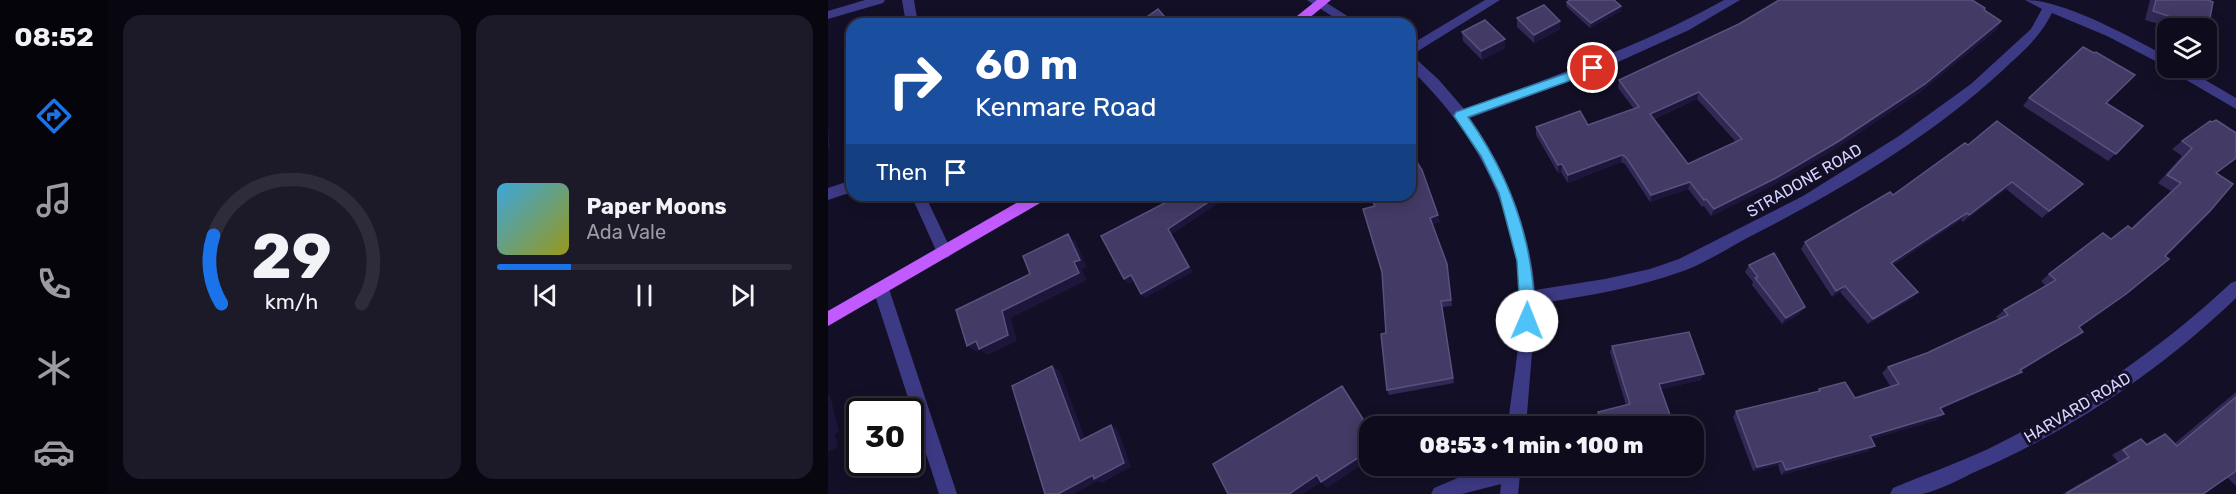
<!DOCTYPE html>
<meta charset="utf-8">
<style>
:root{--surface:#0e0b1c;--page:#1c1929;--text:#f1f3f6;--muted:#9b9ba3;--line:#2e2b3b;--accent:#1a73e8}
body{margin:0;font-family:Rubik,sans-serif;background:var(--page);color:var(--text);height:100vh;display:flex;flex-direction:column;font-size:22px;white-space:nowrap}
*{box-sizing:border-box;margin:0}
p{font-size:20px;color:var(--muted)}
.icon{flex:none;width:33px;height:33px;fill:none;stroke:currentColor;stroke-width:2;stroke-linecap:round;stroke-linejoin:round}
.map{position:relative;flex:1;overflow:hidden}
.side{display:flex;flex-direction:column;gap:15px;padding:15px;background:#08060f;width:720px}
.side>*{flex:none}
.banner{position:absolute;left:18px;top:18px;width:570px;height:183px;border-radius:18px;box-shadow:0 3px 15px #0003,0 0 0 2px var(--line);background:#1a4fa0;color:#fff;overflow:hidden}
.controls{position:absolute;left:1329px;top:18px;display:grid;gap:12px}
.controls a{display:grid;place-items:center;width:60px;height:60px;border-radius:12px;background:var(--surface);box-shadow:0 3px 15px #0003,0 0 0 2px var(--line);font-size:30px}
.speed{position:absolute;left:18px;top:398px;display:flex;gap:12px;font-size:30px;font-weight:700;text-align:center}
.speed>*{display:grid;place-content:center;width:78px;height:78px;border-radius:50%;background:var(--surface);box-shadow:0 3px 15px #0003,0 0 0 2px var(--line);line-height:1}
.speed .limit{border:3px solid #111;border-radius:9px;background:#fff;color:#111}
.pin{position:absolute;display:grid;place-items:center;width:51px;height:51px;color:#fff;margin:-26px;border:3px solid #fff;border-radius:50%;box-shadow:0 2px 6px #0007}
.me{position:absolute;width:66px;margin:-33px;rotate:1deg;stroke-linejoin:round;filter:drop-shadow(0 0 4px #0008)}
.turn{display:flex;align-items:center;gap:21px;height:126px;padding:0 30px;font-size:27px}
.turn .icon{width:78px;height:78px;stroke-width:2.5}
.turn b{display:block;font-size:42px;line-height:51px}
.then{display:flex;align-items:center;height:57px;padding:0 30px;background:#0003;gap:12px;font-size:22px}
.side .widget{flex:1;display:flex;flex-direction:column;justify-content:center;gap:9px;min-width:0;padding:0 21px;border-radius:18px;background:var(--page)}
.side .dial{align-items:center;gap:0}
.dial svg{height:156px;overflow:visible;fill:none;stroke:var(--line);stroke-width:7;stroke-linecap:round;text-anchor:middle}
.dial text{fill:var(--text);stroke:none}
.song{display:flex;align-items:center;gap:18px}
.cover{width:72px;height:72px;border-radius:9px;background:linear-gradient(135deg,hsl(200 70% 55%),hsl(60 70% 35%))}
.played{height:6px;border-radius:3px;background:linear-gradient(90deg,var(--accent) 25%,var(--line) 25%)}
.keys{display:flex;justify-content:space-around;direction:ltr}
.side .tiles{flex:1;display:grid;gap:15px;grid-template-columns:repeat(2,1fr)}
.trip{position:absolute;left:531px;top:416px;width:345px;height:60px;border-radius:18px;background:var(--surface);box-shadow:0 3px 15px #0003,0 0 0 2px var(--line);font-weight:800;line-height:60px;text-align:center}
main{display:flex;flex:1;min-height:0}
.menu{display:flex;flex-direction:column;width:108px;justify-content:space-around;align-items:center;background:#06040b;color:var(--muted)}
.menu .icon{width:42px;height:42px}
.menu .current{color:var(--accent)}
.menu b{font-size:27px;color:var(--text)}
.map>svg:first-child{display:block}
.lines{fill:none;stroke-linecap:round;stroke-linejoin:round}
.minor{fill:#3d3a85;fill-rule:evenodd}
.major{fill:#c25bff;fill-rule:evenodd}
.wall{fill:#312854;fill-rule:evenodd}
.shaded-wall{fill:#1d163a}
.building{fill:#433a66;stroke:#5a527e;stroke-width:1.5;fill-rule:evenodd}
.route{fill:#4fc3f7;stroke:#337fa1;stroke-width:1.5}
.labels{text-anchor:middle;stroke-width:6;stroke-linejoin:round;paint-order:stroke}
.street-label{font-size:16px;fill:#d9d4ff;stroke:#130f26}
</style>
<main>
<nav class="menu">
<b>08:52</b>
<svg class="icon current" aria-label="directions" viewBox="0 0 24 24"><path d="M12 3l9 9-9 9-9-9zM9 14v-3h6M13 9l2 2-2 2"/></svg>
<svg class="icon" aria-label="music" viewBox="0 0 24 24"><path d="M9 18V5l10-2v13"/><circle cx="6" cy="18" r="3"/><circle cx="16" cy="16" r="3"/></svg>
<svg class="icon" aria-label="phone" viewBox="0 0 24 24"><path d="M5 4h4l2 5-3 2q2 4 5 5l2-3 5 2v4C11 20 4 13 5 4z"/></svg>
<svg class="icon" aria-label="climate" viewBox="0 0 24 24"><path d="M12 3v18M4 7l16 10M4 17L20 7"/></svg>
<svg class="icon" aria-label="car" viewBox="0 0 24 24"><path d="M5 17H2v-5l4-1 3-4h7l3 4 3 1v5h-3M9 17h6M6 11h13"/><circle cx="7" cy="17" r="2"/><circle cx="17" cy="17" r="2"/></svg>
</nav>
<section class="side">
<div class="tiles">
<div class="widget dial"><svg viewBox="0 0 100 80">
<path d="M14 69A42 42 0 1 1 86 69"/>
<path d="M14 69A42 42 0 0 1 10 34" stroke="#1a73e8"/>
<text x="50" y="56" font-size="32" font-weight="700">29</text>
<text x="50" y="72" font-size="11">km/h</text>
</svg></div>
<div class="widget">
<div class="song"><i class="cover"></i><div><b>Paper Moons</b><p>Ada Vale</p></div></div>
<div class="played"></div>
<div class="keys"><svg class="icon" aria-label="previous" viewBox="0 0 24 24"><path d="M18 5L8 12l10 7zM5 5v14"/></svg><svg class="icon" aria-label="pause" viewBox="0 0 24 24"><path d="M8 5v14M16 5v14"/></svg><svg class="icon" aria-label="next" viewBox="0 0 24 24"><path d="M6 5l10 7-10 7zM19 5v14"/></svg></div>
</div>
</div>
</section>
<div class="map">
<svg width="1408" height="494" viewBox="0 0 1408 494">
<rect width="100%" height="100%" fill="#130f26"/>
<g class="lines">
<!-- minor -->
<g class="minor">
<polygon points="37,0 57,0 55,3 0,19 0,11"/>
<polygon points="74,0 86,0 90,24 78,24"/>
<polygon points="479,0 494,0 532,24 516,24"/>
<polygon points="657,0 672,0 582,56 582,45"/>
<path d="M896,0H912L861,30L770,71L642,118C678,169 701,227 707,290L777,279L822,269L851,259L975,196L1071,136L1143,84L1203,29L1214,9L1197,0C1237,0 1303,38 1340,57L1341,68L1279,36L1224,13C1210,40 1195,51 1174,71C1100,139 1011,191 923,236C902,247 881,261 858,270C810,288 759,296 708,304L698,426H680C684,384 694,340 692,298C689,209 646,129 582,69V56L587,58L611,80L636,109C725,77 813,46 896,0Z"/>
<polygon points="1342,68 1357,68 1408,98 1408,109 1343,71"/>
<polygon points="24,180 24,192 0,200 0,188"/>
<polygon points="83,195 97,195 124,252 121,257 116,258 111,257"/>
<path d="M1408,281V298C1332,371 1245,429 1149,471C1132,479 1113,490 1094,494C1084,494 1072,494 1062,494L1065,488C1096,475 1127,464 1158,450C1249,406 1329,352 1403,283Z"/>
<polygon points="53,282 58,284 61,289 129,494 111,494 45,289 48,284"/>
<polygon points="675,465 693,465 690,494 672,494 673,484 634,494 603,494 606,488 639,474"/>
</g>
<!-- major -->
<g class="major">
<polygon points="489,0 503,0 474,24 459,24"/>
<polygon points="202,195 221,195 219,199 0,326 0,311"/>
</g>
</g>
<!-- wall -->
<g class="wall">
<polygon points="1322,0 1380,0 1381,23 1376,28 1343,28 1317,20"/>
<polygon points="739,2 793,6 793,11 762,28 738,6"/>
<path d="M1156,10L1173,21L1168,30L1092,92L1007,149L945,185L883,216L876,206L874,207L860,189L822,202L797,164L793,162L740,183L733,172L730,173L708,135V127L760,125L806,109L790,88L791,80ZM869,99L908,142L860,164L826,119Z"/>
<polygon points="689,18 732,29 706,43 689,27"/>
<polygon points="634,32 677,39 677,48 654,60 635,41"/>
<polygon points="1201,98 1278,104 1315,126 1280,161 1195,106"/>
<polygon points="1382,121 1388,173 1251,327 1255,332 1193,371 1185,377 1113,409 1116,414 1109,420 1043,439 1041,451 953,475 950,465 925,471 905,417 908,411 988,393 991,389 1027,398 1063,387 1054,373 1060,367 1099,353 1171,319 1168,317 1176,310 1218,286 1213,281 1221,274 1303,228 1343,191 1330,183 1354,156 1344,149 1354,141"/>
<polygon points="1140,145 1255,184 1214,218 1178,189 1135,222 1133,220 1065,265 1085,298 1040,324 1012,292 1004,297 973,249 977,242 1065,195"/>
<polygon points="540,195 582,195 612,222 604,224 619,264 620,271 624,306 614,307 626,383 561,395 559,390 558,333 554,272 546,206"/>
<polygon points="921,265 972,314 954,324 924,285 925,282 917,272"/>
<polygon points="784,346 873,380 833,389 846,426 768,426 769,423 770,423 768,417 770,412 798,405 782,352"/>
<polygon points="1408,392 1408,486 1399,477 1375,494 1234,494 1290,462 1284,455 1302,444 1313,439 1318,444 1326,439 1337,434 1347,443"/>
<polygon points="779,465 813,465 781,473"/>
</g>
<!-- shaded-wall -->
<g class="shaded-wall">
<polygon points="793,6 793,11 762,28 763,23"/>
<polygon points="336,16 340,24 328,24"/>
<polygon points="732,21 732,29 706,43 706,35"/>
<polygon points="1173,21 1168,30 1092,92 1007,149 945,185 883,216 886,209"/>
<polygon points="677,39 677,48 654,60 653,51"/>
<polygon points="871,92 869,99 820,121 822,114"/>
<polygon points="0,124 2,149 0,149"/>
<polygon points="794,155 793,162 740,183 740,175"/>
<polygon points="734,164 733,172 730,173 730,165"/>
<polygon points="862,182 860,189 822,202 823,195"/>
<polygon points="1184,182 1178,189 1135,222 1141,215"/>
<polygon points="1255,184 1248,191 1214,218 1221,211"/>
<polygon points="391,195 403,195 344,234 365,272 317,298 313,294 340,229"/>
<polygon points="1139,213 1133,220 1058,269 1063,263"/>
<polygon points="610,215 612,222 603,225 602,218"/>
<polygon points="240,234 248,242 259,267 254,270 259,280 183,318 189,341 160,355 152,350 149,352 139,346 148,341 174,311 246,262"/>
<polygon points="303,275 307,280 300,284 296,279"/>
<polygon points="1017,286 1012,292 1004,297 1008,291"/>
<polygon points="1090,292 1085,298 1040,324 1045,319"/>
<polygon points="977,307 972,314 954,324 958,318"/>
<polygon points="1255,332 1185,376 1194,372 1185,377 1105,413 1112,408 1192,370"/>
<polygon points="224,366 232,371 260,446 252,441"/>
<polygon points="876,374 873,380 829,390 831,384"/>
<polygon points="0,394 2,395 11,432 7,434 10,447 0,452"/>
<polygon points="1116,414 1109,420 1036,441 1042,436"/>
<polygon points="535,419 539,426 539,435 535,428"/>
<polygon points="283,425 290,430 303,467 274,483 270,481 246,494 230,494"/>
<polygon points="1047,446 1041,451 953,475 958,470"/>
<polygon points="542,450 542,459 499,488 493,482"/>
<polygon points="954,461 950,465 925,471 929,467"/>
<polygon points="797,465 813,465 781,473 783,469"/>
<polygon points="489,475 495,481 475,494 461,494"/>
</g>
<!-- building -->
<g class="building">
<polygon points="742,0 786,0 793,6 763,23 739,2"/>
<path d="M951,0H1144L1157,8L1156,10L1173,21L1097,84L1011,141L948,178L886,209L878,199L876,200L862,182L823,195L798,157L794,155L740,175L734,164L730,165L708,127L752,111L760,125L811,107L791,80L911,24ZM871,92L914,139L860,164L822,114Z"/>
<polygon points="1328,0 1380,0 1385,2 1381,23 1378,21 1376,28 1325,11"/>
<polygon points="716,5 732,21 706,35 689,18"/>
<polygon points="330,9 336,16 328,24 309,24"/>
<polygon points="657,20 677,39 653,51 634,32"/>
<polygon points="1255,47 1266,53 1268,52 1307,75 1278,103 1315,126 1288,154 1201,98"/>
<polygon points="1388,120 1408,133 1408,158 1388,173 1405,184 1382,211 1337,256 1341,259 1298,294 1251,327 1255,332 1192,370 1194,372 1112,408 1116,414 1042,436 1047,446 958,470 954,461 929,467 908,411 992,391 991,389 1017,382 1027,398 1071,384 1060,367 1099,353 1180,315 1176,310 1228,280 1221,274 1275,233 1283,239 1300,226 1304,229 1353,183 1339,175 1364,148 1354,141 1382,121 1384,122"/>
<polygon points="1169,121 1255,184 1221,211 1184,182 1141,215 1139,213 1063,263 1090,292 1045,319 1017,286 1008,291 977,242 1062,192 1065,195 1137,143 1140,145"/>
<polygon points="582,151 594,170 610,215 602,218 619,264 623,300 613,301 625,378 559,390 553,334 558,333 554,272 535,209 547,206 541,195 582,195"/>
<polygon points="352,195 391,195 340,229 361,267 313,294 303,275 296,279 273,236"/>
<polygon points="240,234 252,260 246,262 251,273 174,311 180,335 151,349 148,341 139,346 128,310 202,274 195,256"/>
<polygon points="946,253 977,307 958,318 927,278 930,277 921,265"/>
<polygon points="861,332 876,374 831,384 846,426 770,426 769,423 773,423 770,412 802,404 784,346"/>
<polygon points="224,366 252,441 283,425 296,463 266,479 265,475 230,494 217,494 184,386"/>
<polygon points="514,386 535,419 535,428 542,440 542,450 493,482 489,475 461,494 400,494 385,464"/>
<polygon points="1408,397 1408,471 1375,494 1240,494 1239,493 1301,457 1295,450 1313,439 1319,445 1337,434 1349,446"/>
<polygon points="782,465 797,465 783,469"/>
</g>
<!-- route -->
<path class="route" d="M765,64L771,68L769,71L640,117C676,168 699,223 705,285C707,297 709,314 704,326L699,328L693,326L689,261L671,193L653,156L626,116L628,112Z"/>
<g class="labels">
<!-- street labels -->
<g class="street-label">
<text transform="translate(976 180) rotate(-30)" y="6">STRADONE ROAD</text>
<text transform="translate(1249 407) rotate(-31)" y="6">HARVARD ROAD</text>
</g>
</g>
</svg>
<div class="controls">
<a><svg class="icon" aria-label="layers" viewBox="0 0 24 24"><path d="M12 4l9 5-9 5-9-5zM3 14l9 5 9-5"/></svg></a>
</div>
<div class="speed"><div class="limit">30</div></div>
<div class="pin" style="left:765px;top:68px;background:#d93025"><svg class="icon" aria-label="arrive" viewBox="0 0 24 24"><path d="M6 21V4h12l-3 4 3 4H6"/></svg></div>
<svg class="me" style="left:699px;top:321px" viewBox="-20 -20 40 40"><circle r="19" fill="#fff"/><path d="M0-13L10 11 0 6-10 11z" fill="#4fc3f7"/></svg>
<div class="trip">08:53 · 1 min · 100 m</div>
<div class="banner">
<div class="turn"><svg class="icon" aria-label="right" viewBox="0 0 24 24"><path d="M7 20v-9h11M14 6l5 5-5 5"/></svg><div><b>60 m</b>Kenmare Road</div></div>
<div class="then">Then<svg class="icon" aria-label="arrive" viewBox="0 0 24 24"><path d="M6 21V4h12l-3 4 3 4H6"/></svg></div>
</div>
</div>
</main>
